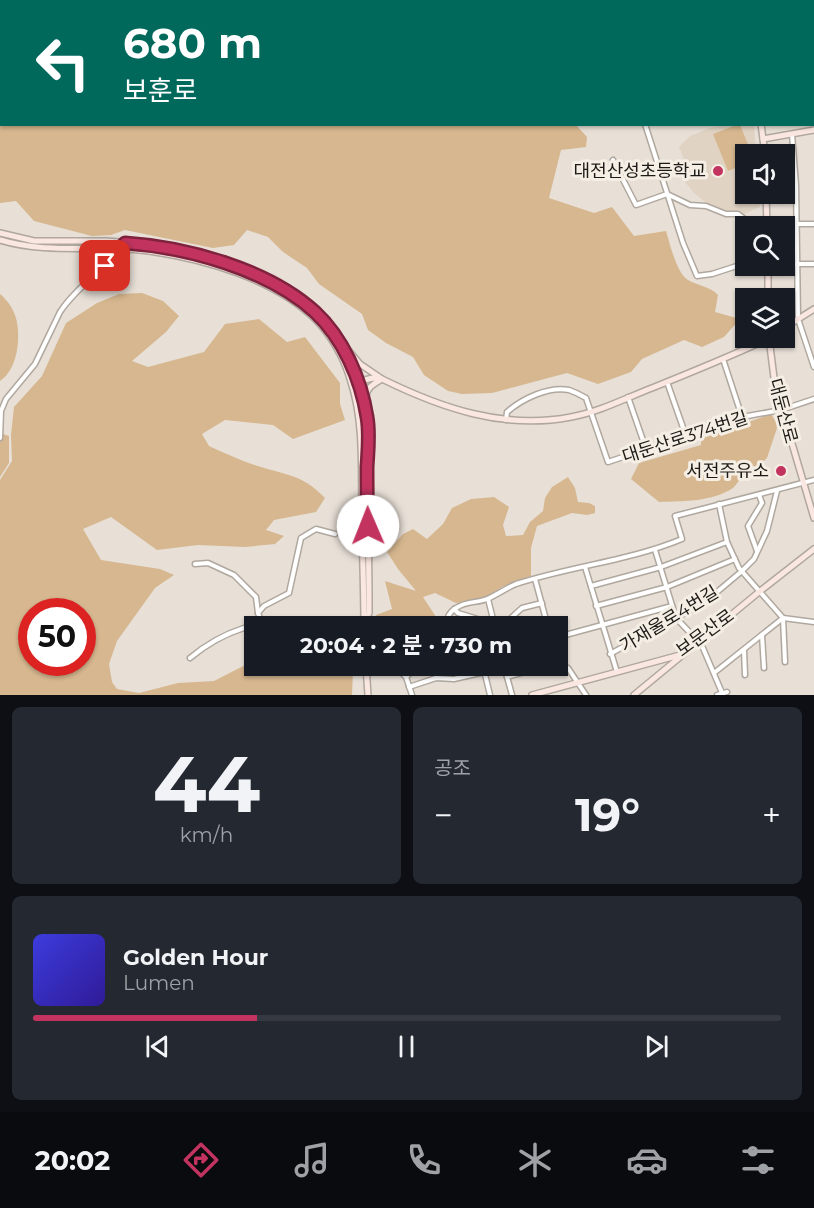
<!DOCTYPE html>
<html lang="ko">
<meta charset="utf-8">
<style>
:root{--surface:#171b24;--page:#242831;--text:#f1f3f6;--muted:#9ea1a6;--line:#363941;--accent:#c2345f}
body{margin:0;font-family:Montserrat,"Noto Sans KR",sans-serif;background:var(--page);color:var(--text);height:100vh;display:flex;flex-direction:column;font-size:22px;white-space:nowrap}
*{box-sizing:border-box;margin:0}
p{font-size:20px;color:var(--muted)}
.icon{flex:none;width:33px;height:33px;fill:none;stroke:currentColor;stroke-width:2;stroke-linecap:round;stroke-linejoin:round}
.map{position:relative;height:695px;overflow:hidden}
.sheet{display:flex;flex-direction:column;gap:12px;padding:12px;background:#0d0f14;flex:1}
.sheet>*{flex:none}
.guide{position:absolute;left:0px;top:0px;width:814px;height:126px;box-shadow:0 2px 4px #0004;background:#00695c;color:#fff;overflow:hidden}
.fabs{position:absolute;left:735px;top:144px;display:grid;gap:12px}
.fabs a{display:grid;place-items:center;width:60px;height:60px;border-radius:0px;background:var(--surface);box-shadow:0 2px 4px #0004;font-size:30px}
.speed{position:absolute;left:18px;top:598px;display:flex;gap:12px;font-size:30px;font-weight:700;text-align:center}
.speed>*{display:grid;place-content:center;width:78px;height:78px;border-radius:50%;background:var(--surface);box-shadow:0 2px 4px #0004;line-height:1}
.speed .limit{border:9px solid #d22;background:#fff;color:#111}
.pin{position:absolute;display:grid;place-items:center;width:51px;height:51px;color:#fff;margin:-26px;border-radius:12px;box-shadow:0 3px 9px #0006}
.me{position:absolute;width:66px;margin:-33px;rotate:359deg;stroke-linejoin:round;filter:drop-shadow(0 0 4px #0008)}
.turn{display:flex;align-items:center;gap:21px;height:126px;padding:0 24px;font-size:27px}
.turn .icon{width:78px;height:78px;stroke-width:2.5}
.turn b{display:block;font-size:42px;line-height:51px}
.big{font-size:45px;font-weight:700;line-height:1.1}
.sheet .card{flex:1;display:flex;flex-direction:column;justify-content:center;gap:9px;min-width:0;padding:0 21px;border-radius:9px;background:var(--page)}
.sheet .dial{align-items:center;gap:0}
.dial b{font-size:78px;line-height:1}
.song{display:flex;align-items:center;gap:18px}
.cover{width:72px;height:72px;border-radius:9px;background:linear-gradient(135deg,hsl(240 70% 55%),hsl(250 70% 35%))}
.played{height:6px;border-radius:3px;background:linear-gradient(90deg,var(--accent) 30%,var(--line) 30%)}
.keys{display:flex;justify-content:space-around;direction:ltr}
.heat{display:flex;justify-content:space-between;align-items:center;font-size:33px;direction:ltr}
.sheet .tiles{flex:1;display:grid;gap:12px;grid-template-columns:1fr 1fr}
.card:last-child{grid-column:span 2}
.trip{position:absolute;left:244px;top:616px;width:324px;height:60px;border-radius:0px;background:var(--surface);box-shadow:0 2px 4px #0004;font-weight:700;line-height:60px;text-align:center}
.dock{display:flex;height:96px;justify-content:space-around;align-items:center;background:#090b0e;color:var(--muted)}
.dock .icon{width:42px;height:42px}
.dock .on{color:var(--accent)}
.dock b{font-size:27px;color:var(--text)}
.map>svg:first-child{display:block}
.built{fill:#e0d3c3}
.green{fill:#d6b78f;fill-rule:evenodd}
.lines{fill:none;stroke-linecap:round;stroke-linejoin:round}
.street-casing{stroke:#b0a89f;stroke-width:7}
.secondary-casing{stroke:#b0a89f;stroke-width:8}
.street{stroke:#fff;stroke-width:4}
.secondary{stroke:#fbe7e1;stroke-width:5}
.route-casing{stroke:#7e223e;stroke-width:15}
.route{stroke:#c2345f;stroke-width:10}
.poi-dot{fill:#c2345f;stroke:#f5eee4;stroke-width:2}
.labels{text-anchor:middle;stroke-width:6;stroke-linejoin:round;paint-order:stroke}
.poi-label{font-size:18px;fill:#1d1b17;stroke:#f5eee4;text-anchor:end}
.street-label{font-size:18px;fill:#1d1b17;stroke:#f5eee4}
</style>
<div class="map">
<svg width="814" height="695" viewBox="0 0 814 695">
<rect width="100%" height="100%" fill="#e8e0d7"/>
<!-- built -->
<polygon class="built" points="727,125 754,125 756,154 746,154 746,194 759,194 760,207 742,215 726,213 709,205 695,194 685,182 693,175 687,167 679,147 690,136 710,128"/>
<!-- green -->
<g class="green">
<polygon points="26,0 348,0 23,1"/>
<path d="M0,109L2,124L576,125L587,137L586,147L561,150L549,198L594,213L612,207L634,236L666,231C670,244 677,274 688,280C698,286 710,286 718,295L715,312L740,319L724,337L702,347L684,340L642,359L631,372L598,384L567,373L492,393L462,394L448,391L424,375L413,357L386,343L368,330L362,314L319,284L307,268L283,252L268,237L247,230L234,245L213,248L125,230L111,235L92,236L34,221L16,201L0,203Z"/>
<polygon points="736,125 740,125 752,154 746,154 745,164 728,171 713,134"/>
<path d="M142,293L163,301L179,316L166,332L132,361L148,367L204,352L225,324L259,319L287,342L305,337L340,383V404L345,420L293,439L273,425L225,420L202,434L209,446C225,453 241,461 258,466C288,476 302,474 325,498L316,512L274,520L266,530L284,536L275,544L245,547L198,545L157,550L111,517L83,529L101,560L160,569L174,575L155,588L117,641L109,664L112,682L117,689L139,693L178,683L214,681L255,660V666H351L353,671L352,695H0V480L12,461L11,435L14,407L42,376L66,323L97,303L119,294ZM32,612H82V663H32Z"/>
<path d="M0,294C7,300 13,308 16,318C21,337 18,369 0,381Z"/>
<path d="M771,414L778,425L767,458L758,467L749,465C744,471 738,484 733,488C712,502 683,501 659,502L631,479L639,463L701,445V439Z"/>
<polygon points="0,433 9,436 9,463 0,477"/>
<polygon points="568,477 575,488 578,502 589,503 595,506 595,513 587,515 572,513 537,526 531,548 531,576 502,587 486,598 464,602 456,603 435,593 423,597 438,620 437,627 382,627 376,615 392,609 385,581 416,591 398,569 387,552 403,534 413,529 427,539 443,524 452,508 471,499 494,497 509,507 503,525 506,536 523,535 530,522 543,511 545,498 552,487"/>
</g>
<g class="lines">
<defs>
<g id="street">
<polyline points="406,0 408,2"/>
<polyline points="451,0 452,2"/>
<polyline points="602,0 603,2"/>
<polyline points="685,0 685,2"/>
<polyline points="708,0 709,2"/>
<polyline points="731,0 734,2"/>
<polyline points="766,0 766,2"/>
<polyline points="469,2 471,0"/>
<polyline points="536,2 541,0"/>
<polyline points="646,2 647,0"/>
<polyline points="811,2 811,0"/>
<polyline points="813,4 814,4"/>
<polyline points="645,124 683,243 697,276 712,274 746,263"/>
<polyline points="792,134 796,185 798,319 814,367"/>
<polyline points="613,160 636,205 667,194 690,205 706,206 726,214 738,214 750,223 767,222"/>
<polyline points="767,224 814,224"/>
<polyline points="797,264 814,264"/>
<polyline points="723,359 742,417"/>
<polyline points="667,382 686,436"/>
<polyline points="628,397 646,449"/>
<path d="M506,420L507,412C522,399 548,386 569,390C575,392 581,395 586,398L608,462L742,417L781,410L814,399"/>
<path d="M0,438L1,411L6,399L35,364L60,312C77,286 106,269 125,243"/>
<polyline points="719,504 727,542 739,568 783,618 785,662"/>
<polyline points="655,550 676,618 698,641"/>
<polyline points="757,551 748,526 762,503 759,495"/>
<polyline points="195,564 208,563 234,575 256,597 258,613 262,623"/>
<polyline points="585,567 617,672"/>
<polyline points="535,579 548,627"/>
<polyline points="591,586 661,567 727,542"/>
<polyline points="488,599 495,627"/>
<polyline points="596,606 667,587 735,559"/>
<polyline points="454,609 458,613 494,624"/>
<polyline points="258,613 264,606 289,593 301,538 316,529 335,534"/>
<polyline points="364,622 379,623 380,627"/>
<path d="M445,627C446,619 449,612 456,608C466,601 477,603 487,599C497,595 506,588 516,584C571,566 629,561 682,539L675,516L814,480"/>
<polyline points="501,627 522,608 542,603"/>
<polyline points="762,635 764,668"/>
<polyline points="558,637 672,606"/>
<polyline points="700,641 723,695"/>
<polyline points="744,650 745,675"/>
<polyline points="610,654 705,602 742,571 754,559 767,531 777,491"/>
<path d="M190,658C220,633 264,614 303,627"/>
<polyline points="558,664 561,664 568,668 586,695"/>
<polyline points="394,666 406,677 412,695"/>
<polyline points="483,666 490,695"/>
<polyline points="504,666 512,695"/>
<polyline points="714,673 783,618 814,622"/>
<polyline points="406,677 410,673 441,666"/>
<polyline points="507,677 547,666"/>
<polyline points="409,687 436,678 454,679 485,672"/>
<polyline points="717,695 727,692"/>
</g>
<g id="secondary">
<polyline points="740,0 741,2"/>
<polyline points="761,124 765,154"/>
<polyline points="763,139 814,130"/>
<polyline points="766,194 767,226"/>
<polyline points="0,233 34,241 106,241 157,245 193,253 242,270 288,291 315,312 342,346 357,382 367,417 369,592 369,613 364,622"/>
<path d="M0,240C49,255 100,244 149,251C204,259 275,279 315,319C332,336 345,360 351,382C364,422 361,467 362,509C362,548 364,588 364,627"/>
<polyline points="768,298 768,266"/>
<polyline points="784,328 814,309"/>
<polyline points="769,338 775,386 814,518"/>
<path d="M344,345L360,364L382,379C372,385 365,388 366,401"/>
<path d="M356,382L373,378L382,379C441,408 504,430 571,417C599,412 626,398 652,388C692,372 731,356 770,338"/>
<polyline points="366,666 368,695"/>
<polyline points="532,695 680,655"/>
<polyline points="634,695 759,592 814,549"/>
</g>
</defs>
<!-- street casing -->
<use href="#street" class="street-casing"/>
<!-- secondary casing -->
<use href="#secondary" class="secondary-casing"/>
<!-- street -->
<use href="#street" class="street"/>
<!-- secondary -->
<use href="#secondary" class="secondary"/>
</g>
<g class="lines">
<defs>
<path id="route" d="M105,266L125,243C186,247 268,269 315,312C343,338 361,379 367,417C370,433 368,450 367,467C367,487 367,506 368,526"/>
</defs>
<!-- route casing -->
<use href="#route" class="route-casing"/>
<!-- route -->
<use href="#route" class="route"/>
</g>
<!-- markers -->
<g class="poi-dot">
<circle cx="718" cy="171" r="6"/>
<circle cx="781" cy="471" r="6"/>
</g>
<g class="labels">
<!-- poi labels -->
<g class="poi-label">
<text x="706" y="177">대전산성초등학교</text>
<text x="769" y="477">서전주유소</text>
</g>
<!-- street labels -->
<g class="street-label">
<text transform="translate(783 411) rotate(75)" y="6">대둔산로</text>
<text transform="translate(685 437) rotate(-18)" y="6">대둔산로374번길</text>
<text transform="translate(669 619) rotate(-31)" y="6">가재울로4번길</text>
<text transform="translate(705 633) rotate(-36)" y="6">보문산로</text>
</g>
</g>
</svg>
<div class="fabs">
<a><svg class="icon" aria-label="sound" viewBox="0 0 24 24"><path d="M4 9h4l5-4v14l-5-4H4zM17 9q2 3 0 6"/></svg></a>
<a><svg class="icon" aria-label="search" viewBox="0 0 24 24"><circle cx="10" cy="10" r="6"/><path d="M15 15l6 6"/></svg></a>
<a><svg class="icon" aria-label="layers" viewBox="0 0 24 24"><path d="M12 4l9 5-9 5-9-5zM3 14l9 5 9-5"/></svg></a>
</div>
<div class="speed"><div class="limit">50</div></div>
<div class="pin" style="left:105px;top:266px;background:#d93025"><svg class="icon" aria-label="arrive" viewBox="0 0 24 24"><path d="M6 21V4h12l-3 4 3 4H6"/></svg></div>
<svg class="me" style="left:368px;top:526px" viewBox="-20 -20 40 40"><circle r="19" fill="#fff"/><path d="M0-13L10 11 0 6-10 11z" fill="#c2345f"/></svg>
<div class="trip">20:04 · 2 분 · 730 m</div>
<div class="guide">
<div class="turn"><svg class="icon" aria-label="left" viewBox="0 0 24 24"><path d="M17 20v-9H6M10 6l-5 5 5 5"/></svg><div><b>680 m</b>보훈로</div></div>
</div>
</div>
<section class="sheet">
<div class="tiles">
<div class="card dial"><b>44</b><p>km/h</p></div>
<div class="card"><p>공조</p>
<div class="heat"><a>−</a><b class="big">19°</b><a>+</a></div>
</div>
<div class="card">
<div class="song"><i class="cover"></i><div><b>Golden Hour</b><p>Lumen</p></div></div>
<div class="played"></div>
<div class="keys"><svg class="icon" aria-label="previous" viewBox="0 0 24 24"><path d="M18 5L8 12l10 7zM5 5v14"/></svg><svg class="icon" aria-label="pause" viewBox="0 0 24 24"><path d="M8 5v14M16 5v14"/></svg><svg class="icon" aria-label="next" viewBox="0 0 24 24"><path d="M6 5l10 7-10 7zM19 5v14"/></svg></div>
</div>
</div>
</section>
<nav class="dock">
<b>20:02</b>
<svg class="icon on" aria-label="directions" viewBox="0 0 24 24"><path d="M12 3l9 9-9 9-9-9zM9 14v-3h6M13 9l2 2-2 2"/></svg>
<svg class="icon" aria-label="music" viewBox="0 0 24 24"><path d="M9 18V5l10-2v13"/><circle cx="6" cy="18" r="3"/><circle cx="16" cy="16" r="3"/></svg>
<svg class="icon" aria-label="phone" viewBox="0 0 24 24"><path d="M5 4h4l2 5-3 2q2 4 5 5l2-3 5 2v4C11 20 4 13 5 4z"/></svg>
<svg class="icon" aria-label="climate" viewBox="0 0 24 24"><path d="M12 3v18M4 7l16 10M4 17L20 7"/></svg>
<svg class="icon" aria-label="car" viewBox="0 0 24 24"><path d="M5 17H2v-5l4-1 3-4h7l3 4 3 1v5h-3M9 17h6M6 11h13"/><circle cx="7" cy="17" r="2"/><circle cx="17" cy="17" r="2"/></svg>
<svg class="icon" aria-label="filters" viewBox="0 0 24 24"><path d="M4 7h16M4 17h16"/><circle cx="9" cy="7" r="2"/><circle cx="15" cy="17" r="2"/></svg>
</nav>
